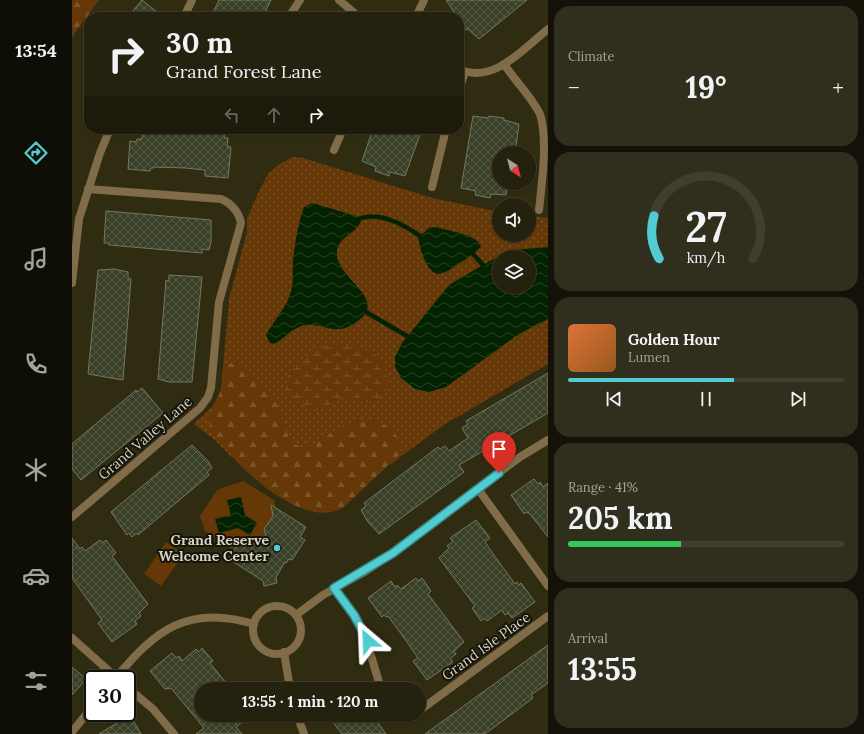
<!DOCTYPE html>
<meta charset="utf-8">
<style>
:root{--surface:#24210e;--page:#302e1c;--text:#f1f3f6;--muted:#a3a39e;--line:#413e2e;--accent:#51ccd1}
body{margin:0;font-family:Lora,serif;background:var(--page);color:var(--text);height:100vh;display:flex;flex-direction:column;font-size:15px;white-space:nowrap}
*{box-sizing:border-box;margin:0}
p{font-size:13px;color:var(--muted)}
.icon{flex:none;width:22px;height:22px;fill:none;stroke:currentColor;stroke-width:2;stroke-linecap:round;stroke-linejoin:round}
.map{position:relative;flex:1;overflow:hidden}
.details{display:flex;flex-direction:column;gap:6px;padding:6px;background:#141208;width:316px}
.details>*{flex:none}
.top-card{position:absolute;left:12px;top:12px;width:380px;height:122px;border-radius:16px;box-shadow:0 1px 3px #0004,0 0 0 1px var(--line);background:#24210e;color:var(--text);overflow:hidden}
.needle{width:26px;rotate:144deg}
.buttons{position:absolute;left:420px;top:146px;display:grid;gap:8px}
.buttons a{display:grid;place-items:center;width:44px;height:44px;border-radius:50%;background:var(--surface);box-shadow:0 1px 3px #0004,0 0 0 1px var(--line);font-size:20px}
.speed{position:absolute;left:12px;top:670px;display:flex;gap:8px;font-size:20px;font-weight:700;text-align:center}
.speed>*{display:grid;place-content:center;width:52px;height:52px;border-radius:50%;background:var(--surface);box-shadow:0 1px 3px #0004,0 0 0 1px var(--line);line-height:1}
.speed .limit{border:2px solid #111;border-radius:6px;background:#fff;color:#111}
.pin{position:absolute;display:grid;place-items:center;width:34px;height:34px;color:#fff;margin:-41px -17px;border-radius:50% 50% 50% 0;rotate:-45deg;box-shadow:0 0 4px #0007}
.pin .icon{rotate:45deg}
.me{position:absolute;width:44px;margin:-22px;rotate:334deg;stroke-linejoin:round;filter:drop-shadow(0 0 3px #0008)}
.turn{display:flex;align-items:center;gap:14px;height:84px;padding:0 16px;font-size:18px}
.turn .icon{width:52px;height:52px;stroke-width:2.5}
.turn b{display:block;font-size:28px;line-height:34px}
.lanes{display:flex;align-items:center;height:38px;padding:0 16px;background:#0003;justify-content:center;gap:20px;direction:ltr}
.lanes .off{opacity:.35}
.big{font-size:30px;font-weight:700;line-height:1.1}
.details .widget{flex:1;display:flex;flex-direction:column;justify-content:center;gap:6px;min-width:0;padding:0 14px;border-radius:16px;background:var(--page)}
.details .dial{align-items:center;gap:0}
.dial svg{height:104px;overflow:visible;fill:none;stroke:var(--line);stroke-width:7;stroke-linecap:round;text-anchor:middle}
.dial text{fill:var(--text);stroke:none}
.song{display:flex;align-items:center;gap:12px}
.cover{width:48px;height:48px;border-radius:6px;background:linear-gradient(135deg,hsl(20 70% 55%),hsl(30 70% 35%))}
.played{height:4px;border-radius:2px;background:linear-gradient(90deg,var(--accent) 60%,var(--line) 60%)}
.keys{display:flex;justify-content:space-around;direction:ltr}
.heat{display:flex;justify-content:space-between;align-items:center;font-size:22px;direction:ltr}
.charge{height:6px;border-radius:3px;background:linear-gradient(90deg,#34c759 41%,var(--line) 0)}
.trip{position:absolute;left:122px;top:682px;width:232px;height:40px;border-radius:20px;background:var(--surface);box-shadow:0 1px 3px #0004,0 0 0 1px var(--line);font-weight:700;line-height:40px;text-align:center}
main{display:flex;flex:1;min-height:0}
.tabs{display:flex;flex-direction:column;width:72px;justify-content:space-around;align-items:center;background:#0e0d06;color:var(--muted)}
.tabs .icon{width:28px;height:28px}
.tabs .on{color:var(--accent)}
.tabs b{font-size:18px;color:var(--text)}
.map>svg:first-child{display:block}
.grass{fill:url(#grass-dots);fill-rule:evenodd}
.forest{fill:url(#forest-firs)}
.wetland{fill:url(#wetland-marsh)}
.garden{fill:#673807}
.water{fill:url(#water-waves);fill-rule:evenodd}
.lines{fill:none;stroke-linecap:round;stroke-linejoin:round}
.stream{stroke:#032200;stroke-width:4.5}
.building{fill:url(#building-cross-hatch);stroke:#72795e}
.lane{stroke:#816c4a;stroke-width:8}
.street{stroke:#816c4a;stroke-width:8}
.route-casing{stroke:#358588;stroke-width:10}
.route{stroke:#51ccd1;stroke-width:7}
.poi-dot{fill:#51ccd1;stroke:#161409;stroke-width:1.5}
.labels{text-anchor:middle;stroke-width:4;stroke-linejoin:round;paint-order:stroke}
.street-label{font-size:14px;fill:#d5d2c3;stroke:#161409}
.poi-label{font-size:14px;font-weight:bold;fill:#d5d2c3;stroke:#161409;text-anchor:end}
</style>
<main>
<nav class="tabs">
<b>13:54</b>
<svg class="icon on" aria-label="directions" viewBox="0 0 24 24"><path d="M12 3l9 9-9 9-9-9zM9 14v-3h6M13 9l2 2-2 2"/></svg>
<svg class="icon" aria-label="music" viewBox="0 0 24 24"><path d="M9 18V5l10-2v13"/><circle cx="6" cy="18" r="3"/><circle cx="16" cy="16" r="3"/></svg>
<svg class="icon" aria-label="phone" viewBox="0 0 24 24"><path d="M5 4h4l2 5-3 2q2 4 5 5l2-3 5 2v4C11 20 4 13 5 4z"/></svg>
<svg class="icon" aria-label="climate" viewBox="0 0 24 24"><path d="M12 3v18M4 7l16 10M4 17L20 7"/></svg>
<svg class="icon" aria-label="car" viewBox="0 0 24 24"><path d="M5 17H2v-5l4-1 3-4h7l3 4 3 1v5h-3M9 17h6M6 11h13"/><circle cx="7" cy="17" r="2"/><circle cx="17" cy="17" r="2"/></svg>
<svg class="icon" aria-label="filters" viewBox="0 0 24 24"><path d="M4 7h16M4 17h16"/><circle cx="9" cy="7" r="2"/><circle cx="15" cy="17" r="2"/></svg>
</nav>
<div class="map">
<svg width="476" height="734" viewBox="0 0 476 734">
<defs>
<pattern id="grass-dots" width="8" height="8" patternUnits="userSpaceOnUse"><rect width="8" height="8" fill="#673807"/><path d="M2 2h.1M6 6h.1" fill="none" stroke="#7c542a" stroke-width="1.8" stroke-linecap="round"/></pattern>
<pattern id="forest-firs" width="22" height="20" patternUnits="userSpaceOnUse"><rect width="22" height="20" fill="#673807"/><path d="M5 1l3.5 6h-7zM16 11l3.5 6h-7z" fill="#7c542a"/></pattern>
<pattern id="wetland-marsh" width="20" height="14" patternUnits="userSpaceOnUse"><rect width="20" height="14" fill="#673807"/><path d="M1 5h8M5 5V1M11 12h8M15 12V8" fill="none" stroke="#7c542a"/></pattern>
<pattern id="water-waves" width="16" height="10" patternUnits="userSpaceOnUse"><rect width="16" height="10" fill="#032200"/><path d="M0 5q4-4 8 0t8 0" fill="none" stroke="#274124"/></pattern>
<pattern id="building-cross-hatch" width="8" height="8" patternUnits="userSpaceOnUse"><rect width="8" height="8" fill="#3a4027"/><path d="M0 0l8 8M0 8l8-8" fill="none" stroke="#565b45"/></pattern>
</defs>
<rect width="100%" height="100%" fill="#302c12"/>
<!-- grass -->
<path class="grass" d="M222,157L231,158L360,198L427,212V235H457V216L476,218V364L373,424L319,464L159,457L144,441L122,424L141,406L149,390L157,299L175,232V218L188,189L197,173L209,163ZM427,257H457V287H427Z"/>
<!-- forest -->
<g class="forest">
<polygon points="0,0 27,0 0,37"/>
<path d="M163,362C179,366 202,397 208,411C214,425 212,437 226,446C249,453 275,407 307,422C314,425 320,429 324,435C328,441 330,448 327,455L273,506C236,533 170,472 150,444C145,437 139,430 137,423C135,410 147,400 149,389C151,378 149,364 163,362Z"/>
</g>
<!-- wetland -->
<path class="wetland" d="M270,343C282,346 295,348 305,356C318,367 321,398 300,402C290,404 279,398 269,398C261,401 253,410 244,410C237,410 230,405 225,401C198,381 228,356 248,347C255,344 263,344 270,343Z"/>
<!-- garden -->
<g class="garden">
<polygon points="171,481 202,500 204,510 192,529 193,534 199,538 197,540 181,544 182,549 163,547 161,550 133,531 128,516 145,490"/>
<polygon points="94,542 112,554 89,586 72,574"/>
</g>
<!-- water -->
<g class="water">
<path d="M241,203L284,216L289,221C284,234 267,236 265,251C262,278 316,297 287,320C262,341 249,318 227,327C217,331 211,340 202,344L198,343L194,335C203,318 217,306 220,286C222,278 220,269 221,261C223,243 226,224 232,207Z"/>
<path d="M364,227C376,231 406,234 409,247C401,254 377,273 367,274C354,274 348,247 346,238L357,228Z"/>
<path d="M476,247V319L447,334L374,387L357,392L343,389L329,378L323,367V357L330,343L377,285L416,262L442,250ZM427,257H457V287H427Z"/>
<polygon points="169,497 173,515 185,523 178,535 166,528 147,533 143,519 159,515 155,500"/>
</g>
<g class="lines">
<!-- stream -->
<g class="stream">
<path d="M286,219C307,211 331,224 348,236"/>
<polyline points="401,254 411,265"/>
<polyline points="294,312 335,336"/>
</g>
</g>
<!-- building -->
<g class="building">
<polygon points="70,0 91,17 56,17"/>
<polygon points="147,0 199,0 191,17 139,17"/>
<polygon points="374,0 455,0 407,39 396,29 394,30"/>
<polygon points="401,116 416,118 417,116 432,118 432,120 447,124 443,153 427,153 427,183 436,183 434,195 419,194 418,198 403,195 404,191 389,188"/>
<polygon points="71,129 151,129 150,131 153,131 152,138 156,138 155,146 159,147 156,178 133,176 133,170 114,168 82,167 82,168 79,168 78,171 56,169 58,141 64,142 65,139 70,139"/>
<polygon points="301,129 350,129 333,176 318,172 317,176 303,171 304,167 290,161"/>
<polygon points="34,211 139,220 139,242 137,250 130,249 130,253 37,245 37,243 32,243"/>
<polygon points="43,269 56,272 56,278 59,279 51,380 16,374 26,270"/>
<polygon points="97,275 130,277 120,382 97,382 86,379 94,280 97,281"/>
<polygon points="476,373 476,413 387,465 392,472 307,534 296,522 289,510 294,506 292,503 366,447 368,449 373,446 377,451 396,438 390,428 396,424 394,421"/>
<polygon points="70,388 91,413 9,480 0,469 0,444 64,390 65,392"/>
<polygon points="120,445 136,461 140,468 135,472 137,475 66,535 65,533 60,537 57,533 55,535 39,512"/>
<polygon points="462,479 466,484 468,482 471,487 476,483 476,537 458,514 454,512 452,514 439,495"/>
<polygon points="199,505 234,527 228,537 233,540 220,560 217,559 214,563 213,562 204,577 205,583 192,586 191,581 157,559 167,542 173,546 195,541 192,529 201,516"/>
<polygon points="404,520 418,538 413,542 424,558 443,584 445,582 447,585 449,583 463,602 440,618 436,613 433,615 430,610 415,621 413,618 409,621 400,608 403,606 367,558 377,548 375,546 381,541 378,538"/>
<polygon points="0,538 8,549 10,547 13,551 28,540 30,543 34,540 44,553 40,556 76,604 67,613 69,616 63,621 65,624 40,642 26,623 30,620 0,578"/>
<polygon points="344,578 346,581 350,578 359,591 356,594 392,642 382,651 384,654 378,659 381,662 355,680 341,661 346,658 335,642 316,616 314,617 312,615 310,617 296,598 319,581 323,587 325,585 329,589"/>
<polygon points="476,645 476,683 459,695 461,698 417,731 412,734 353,734"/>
<polygon points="130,648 141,661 138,663 159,689 129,689 129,715 164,715 170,722 164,727 170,734 124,734 132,728 99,688 93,689 78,671 100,653 104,658 107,656 110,661 124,649 127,652"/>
<polygon points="0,667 14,679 0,695"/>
<polygon points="58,715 69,734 27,734"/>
<polygon points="268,715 300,715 314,734 270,734 260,721"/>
</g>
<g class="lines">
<!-- lane -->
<g class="lane">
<polyline points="112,17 120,0"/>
<polyline points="217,17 228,0"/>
<polyline points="344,17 352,0"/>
<path d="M432,64C443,81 459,96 468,114C476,139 470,183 467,210"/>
<polyline points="387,90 393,72"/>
<polyline points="262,150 271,129"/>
<polyline points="360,187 374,129"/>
</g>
<!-- street -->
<g class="street">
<polyline points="267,0 287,17"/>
<path d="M387,69C421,85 451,49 476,29"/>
<polyline points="0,283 7,219 28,153 38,129"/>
<polyline points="406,489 476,586"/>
<path d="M0,517L128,408L136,397L139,388L147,302L169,223C167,212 159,203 149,199L16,189"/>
<polyline points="262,588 291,629 309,689"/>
<circle cx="205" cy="630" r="24"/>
<polyline points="224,615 251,595 294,571 321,553 448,457 476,440"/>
<polyline points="0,638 46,679"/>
<polyline points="212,652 218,689"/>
<path d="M43,679C83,630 116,604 182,624"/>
<polyline points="55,687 81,709 102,734"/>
<polyline points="347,711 476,616"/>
<polyline points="225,715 232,734"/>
<polyline points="335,715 339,715"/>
<polyline points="0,732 21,706"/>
</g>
</g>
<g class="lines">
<defs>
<polyline id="route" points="296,641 282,615 262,588 321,553 427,473"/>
</defs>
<!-- route casing -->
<use href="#route" class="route-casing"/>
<!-- route -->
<use href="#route" class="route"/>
</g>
<!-- markers -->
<circle class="poi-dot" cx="205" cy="548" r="4"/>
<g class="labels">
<!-- street labels -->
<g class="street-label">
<text transform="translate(73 438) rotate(-41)" y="5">Grand Valley Lane</text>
<text transform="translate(414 646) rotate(-36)" y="5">Grand Isle Place</text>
</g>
<!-- poi labels -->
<g class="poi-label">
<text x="197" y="545">Grand Reserve<tspan x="197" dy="16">Welcome Center</tspan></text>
</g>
</g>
</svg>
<div class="buttons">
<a><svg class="needle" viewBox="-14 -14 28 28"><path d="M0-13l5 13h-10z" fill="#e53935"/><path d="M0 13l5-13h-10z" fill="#a3a39e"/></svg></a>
<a><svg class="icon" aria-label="sound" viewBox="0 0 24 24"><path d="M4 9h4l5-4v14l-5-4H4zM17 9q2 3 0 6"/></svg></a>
<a><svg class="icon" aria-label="layers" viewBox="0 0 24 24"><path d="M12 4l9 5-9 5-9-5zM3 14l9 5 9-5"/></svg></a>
</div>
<div class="speed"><div class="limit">30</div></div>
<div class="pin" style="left:427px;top:473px;background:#d93025"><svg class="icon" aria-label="arrive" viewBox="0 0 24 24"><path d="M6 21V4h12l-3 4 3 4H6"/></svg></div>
<svg class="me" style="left:296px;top:641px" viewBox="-20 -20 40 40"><path d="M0-17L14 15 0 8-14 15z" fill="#51ccd1" stroke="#fff" stroke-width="4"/></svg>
<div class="trip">13:55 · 1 min · 120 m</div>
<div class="top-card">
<div class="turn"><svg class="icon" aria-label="right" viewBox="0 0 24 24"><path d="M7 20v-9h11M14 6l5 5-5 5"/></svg><div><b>30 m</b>Grand Forest Lane</div></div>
<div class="lanes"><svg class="icon off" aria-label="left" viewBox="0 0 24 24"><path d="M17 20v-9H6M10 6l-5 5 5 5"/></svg><svg class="icon off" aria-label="ahead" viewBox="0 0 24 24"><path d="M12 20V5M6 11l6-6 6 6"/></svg><svg class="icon" aria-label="right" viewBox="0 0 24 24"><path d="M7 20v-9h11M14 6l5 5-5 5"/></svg></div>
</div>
</div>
<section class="details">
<div class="widget"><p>Climate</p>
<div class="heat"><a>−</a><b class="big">19°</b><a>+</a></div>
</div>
<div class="widget dial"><svg viewBox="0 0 100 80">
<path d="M14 69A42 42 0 1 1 86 69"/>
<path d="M14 69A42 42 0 0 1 10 36" stroke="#51ccd1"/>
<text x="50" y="56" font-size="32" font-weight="700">27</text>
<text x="50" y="72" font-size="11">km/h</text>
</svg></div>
<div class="widget">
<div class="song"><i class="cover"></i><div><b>Golden Hour</b><p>Lumen</p></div></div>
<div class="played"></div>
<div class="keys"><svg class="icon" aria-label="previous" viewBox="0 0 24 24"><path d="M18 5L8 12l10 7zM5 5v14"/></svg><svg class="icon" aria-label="pause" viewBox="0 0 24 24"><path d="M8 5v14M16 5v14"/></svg><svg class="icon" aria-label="next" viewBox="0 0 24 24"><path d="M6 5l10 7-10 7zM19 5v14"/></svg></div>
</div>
<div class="widget"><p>Range · 41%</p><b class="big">205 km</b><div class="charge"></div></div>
<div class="widget"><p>Arrival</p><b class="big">13:55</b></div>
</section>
</main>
